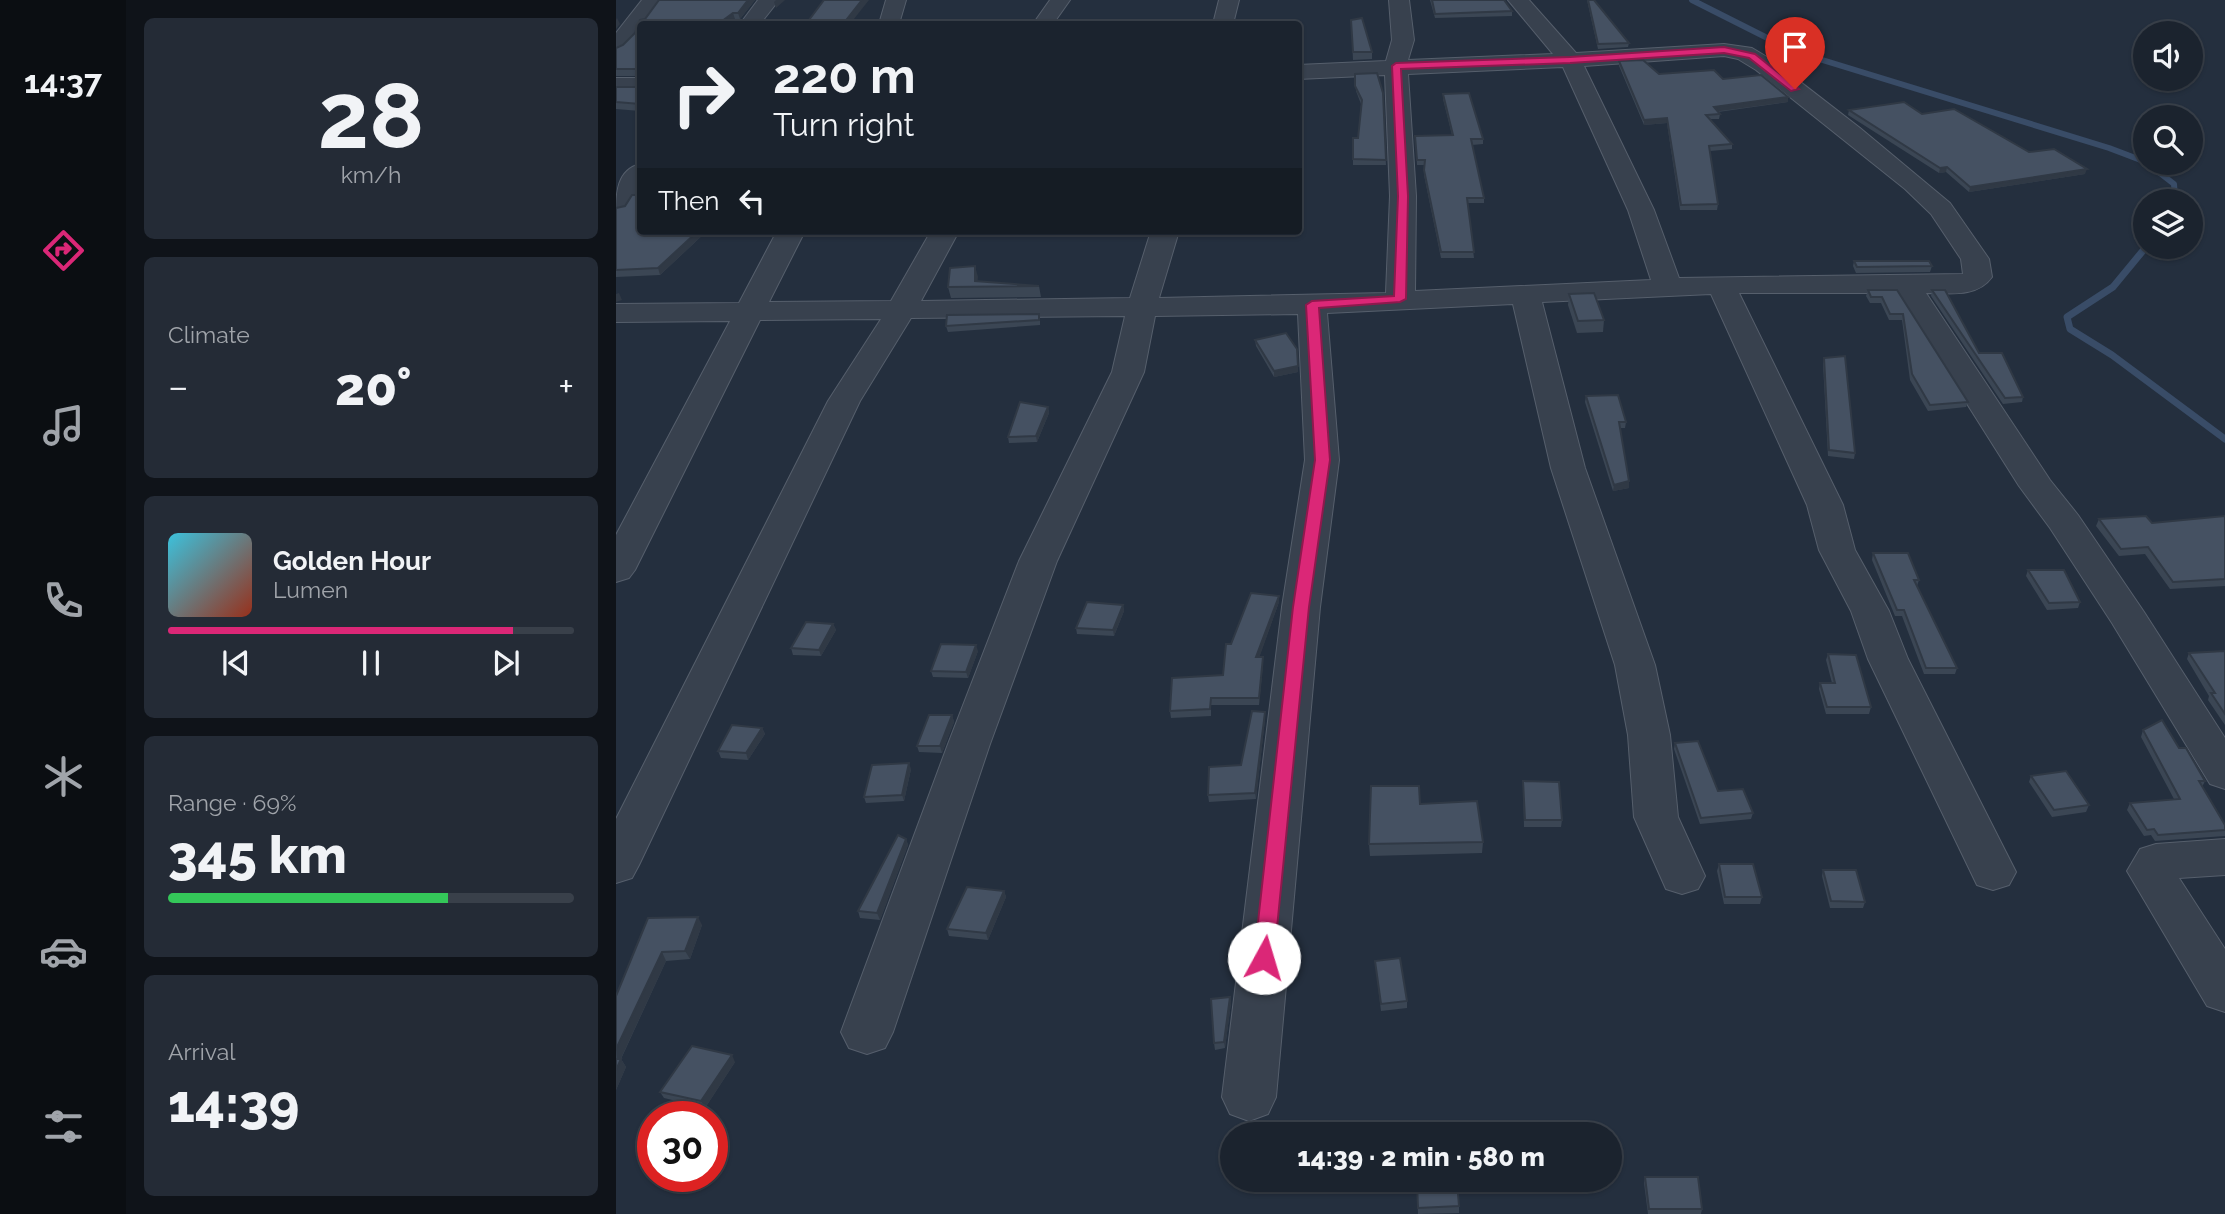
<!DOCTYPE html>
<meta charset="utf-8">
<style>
:root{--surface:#1b232e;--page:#242b36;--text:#f1f3f6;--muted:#a0a4aa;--line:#39404a;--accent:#db2777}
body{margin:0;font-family:Raleway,sans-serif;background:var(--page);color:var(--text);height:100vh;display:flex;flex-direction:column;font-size:26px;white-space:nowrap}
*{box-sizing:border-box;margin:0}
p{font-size:23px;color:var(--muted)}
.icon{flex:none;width:38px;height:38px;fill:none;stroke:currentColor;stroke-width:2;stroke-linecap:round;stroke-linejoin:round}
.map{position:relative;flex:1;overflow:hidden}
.panel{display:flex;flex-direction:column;gap:18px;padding:18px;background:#0f1319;width:490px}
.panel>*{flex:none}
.top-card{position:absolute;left:21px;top:21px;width:665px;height:214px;border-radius:7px;box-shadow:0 2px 5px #0004,0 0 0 2px var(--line);background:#1b232e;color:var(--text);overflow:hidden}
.tools{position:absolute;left:1517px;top:21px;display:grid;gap:14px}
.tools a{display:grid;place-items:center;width:70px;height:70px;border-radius:50%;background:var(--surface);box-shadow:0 2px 5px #0004,0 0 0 2px var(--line);font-size:35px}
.speed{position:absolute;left:21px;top:1101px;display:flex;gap:14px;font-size:35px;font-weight:700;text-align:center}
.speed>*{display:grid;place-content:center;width:91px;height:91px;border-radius:50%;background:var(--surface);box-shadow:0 2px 5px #0004,0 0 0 2px var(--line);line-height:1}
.speed .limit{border:10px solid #d22;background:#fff;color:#111}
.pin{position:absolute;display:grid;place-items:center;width:60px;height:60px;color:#fff;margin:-72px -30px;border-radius:50% 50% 50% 0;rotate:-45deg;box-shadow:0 0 7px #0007}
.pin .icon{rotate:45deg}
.me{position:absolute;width:77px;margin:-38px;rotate:6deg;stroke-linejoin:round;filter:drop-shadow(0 0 5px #0008)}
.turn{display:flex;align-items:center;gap:24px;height:147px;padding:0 21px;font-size:32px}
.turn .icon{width:91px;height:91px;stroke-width:2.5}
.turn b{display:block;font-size:49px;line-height:60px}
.then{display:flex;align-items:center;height:66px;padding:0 21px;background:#0003;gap:14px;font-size:26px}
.big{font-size:52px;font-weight:800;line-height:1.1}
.panel .card{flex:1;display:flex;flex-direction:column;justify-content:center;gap:10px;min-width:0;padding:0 24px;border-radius:10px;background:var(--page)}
.panel .dial{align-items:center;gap:0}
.dial b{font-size:91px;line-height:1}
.song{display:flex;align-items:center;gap:21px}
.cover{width:84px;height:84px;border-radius:10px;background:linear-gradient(135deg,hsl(190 70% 55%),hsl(10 70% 35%))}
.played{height:7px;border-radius:4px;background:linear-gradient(90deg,var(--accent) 85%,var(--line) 85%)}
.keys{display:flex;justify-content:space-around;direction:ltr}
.heat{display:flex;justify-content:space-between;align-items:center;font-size:38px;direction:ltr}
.charge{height:10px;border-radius:5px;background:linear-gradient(90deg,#34c759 69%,var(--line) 0)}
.trip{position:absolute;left:604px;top:1122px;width:402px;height:70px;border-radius:35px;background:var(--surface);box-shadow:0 2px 5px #0004,0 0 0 2px var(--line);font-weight:800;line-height:70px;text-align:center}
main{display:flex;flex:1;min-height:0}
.dock{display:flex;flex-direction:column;width:126px;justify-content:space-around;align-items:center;background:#0b0e12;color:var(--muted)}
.dock .icon{width:49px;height:49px}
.dock .on{color:var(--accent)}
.dock b{font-size:32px;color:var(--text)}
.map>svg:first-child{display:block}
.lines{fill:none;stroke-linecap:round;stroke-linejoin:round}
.stream-far1{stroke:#394c67;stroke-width:6}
.stream{stroke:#394c67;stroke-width:7}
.street-casing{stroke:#565f6c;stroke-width:2}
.street{fill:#38414e;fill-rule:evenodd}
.wall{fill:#3b4654}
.shaded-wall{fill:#303945}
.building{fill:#455162;stroke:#303945;stroke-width:2}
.route{fill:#db2777;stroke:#8e194d;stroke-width:2}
</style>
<main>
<nav class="dock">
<b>14:37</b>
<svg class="icon on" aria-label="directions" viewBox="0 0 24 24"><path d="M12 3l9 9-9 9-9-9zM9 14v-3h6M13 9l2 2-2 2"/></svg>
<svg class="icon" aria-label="music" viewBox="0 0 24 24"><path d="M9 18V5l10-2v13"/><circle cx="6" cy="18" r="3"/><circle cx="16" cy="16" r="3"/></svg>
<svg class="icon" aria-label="phone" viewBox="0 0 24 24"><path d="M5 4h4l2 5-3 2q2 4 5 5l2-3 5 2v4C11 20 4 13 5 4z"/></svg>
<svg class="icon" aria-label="climate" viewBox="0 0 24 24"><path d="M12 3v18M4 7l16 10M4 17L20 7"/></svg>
<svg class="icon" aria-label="car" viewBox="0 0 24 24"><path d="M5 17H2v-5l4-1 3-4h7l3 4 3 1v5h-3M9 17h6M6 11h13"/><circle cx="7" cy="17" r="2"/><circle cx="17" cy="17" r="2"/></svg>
<svg class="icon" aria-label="filters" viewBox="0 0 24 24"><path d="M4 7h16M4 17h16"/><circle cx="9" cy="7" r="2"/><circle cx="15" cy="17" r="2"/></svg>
</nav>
<section class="panel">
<div class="card dial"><b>28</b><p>km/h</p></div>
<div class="card"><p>Climate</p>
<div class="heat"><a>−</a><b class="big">20°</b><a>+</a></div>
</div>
<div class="card">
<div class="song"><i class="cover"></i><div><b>Golden Hour</b><p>Lumen</p></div></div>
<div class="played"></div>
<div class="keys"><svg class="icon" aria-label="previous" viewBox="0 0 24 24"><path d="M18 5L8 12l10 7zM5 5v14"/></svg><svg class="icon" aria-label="pause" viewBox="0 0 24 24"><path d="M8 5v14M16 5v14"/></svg><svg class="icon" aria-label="next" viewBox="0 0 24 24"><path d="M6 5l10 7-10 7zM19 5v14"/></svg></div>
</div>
<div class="card"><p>Range · 69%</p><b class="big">345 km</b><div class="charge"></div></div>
<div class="card"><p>Arrival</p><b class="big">14:39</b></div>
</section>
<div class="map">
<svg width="1609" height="1214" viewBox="0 0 1609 1214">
<rect width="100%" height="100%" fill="#242f3e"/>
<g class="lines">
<!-- stream-far1 -->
<g class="stream-far1">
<polyline points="1076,0 1177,51 1493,148 1530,162"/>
<polyline points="1531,163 1558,184 1559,198"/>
</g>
<!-- stream -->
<g class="stream">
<polyline points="1559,196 1559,201"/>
<polyline points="1530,247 1497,287 1451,317 1454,329 1496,355 1609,439"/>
</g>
<defs>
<g id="street">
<path d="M26,0H47L29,24H24C24,36 11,51 0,53V33Z"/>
<polygon points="142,0 163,0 144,24 124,24"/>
<polygon points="270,0 290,0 283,24 263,24"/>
<polygon points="434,0 454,0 437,24 417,24"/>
<polygon points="603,0 623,0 617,24 597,24"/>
<path d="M773,0H793L798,40L792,60L937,54L892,0H913L960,53L1108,44L1136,48L1156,60L1244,128L1334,203L1373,259L1376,277C1361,298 1333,293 1310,293L1434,480L1462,515L1528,612L1609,738V789L1594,784L1496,623L1434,528L1403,486L1281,293H1123L1227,505L1239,550L1273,611L1292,659L1400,872L1393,885L1377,890L1361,885L1252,659L1235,611L1203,550L1191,505L1095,294L926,302L969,468L1039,665L1054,735L1062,817L1089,876L1082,889L1066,894L1050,889L1018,817L1012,735L999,665L935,468L897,304L711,313L723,460L704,607L660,1097L652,1114L633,1121L614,1114L606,1097L666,607L689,460L682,314L539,316L528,372L441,561L374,744L277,1032L269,1048L251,1054L233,1048L225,1032L332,744L403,561L496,372L509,316L295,318L244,401L23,865L16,878L0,883V819L212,401L265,319L144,320L19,570L13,578L0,582V535L114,321L0,322V304L123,303L161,231H189L153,302L275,301L315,231H343L305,301L514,298L535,231H563L543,298L770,293L774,196L769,75L682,79V65L770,61L776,40ZM1108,56L1122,59L1140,70L1289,189L1315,214L1345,259L1347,274L1063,278L1038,210L968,66ZM947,67L1012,210L1035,280L799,291L800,196L792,74Z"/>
<rect x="0" y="78" width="24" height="14"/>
<path d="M24,164V189L9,211L0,213C0,193 1,170 24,164Z"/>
<polygon points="1609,839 1609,875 1563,878 1609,949 1609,1012 1591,1006 1511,871 1524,849 1540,844"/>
</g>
</defs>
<!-- street casing -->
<use href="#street" class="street-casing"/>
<!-- street -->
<use href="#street" class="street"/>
</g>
<!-- wall -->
<g class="wall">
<polygon points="43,0 139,0 124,19 119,19 112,24 24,24 24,111 0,109 0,87 24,87 24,76 0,76 0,48 7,45 19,33 24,20 29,19"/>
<polygon points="814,0 888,0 896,11 896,16 819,18"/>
<polygon points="971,0 978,0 1013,43 1012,47 982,49"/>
<polygon points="735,20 756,52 756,59 737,60"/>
<polygon points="1003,61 1043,74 1107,79 1172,97 1172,102 1102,112 1104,114 1103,119 1094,119 1116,144 1116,149 1094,151 1102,204 1101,210 1064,210 1051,123 1028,125 1003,66"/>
<polygon points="739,74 767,93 770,165 737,165 737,138 742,138 745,104 740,91"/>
<polygon points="827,94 867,139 867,144 856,145 868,198 868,203 851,203 858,258 825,258 808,175 808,165 801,165 799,136 836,135 827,99"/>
<polygon points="1233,110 1306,114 1413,152 1469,174 1353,192 1330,172 1323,173 1232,115"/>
<polygon points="0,208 24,231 91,231 44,275 0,277"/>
<polygon points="1238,261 1316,266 1314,272 1240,273 1237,266"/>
<polygon points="359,266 361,281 423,286 425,297 335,298 332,287"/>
<polygon points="1252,290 1281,290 1352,402 1350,407 1312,411 1294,380 1286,320 1273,320 1265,303 1254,303 1250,296"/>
<polygon points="1316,290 1363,353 1407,397 1406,402 1387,404 1315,296"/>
<polygon points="953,294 988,320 987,332 961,333 952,305"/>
<polygon points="424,319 424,325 332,332 330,326"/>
<polygon points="639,340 681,349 682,372 658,377 640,346"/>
<polygon points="1208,358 1239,453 1238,459 1212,456 1207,364"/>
<polygon points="970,396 1010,422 1009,428 1004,428 1013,481 1013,488 997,491 969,402"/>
<polygon points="432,407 433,413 421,442 393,443 392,437"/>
<polygon points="1609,516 1609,586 1554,589 1529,554 1503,556 1480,526 1483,519 1536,523"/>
<polygon points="1257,553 1303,580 1301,586 1341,668 1339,674 1308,674 1286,616 1279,616 1256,560"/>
<polygon points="1412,570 1464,602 1462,608 1431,610 1410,576"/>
<polygon points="663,602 643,657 647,664 643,705 595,705 595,716 555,718 554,711 607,675 615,644"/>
<polygon points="507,605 508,611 498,636 461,634 460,628"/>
<polygon points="217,624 220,630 205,656 177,655 175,648"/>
<polygon points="362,651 352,678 317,677 315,671"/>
<polygon points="1609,651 1609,725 1592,700 1593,696 1571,659 1573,653"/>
<polygon points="1212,654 1255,707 1253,714 1210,714 1203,689 1204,683 1216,683 1210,660"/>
<polygon points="649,712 649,719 640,799 593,802 592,795 625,765"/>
<polygon points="336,715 338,722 326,753 303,752 301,746"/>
<polygon points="146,728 149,734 132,760 105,758 102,751"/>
<polygon points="1527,730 1563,748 1589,781 1586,787 1609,825 1609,836 1539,841 1535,835 1528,836 1511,810 1514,803 1558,799 1525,737"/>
<polygon points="1059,743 1102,791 1137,813 1135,819 1084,824 1058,749"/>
<polygon points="295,769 288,801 250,803 248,797"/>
<polygon points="1415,776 1473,805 1470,812 1436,817 1413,782"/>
<polygon points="907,781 946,820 945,827 908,827"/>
<polygon points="804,804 867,842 866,853 754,856 753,844"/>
<polygon points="290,839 292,845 264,920 244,918 242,911"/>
<polygon points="1103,864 1146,897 1144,904 1108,904 1101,871"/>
<polygon points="1207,870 1249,902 1247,908 1214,908 1206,876"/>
<polygon points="388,891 390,897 372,940 333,936 331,929"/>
<polygon points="32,918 86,925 74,959 50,961 5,1059 10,1067 0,1090 0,996"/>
<polygon points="759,961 791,1001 791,1008 765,1011"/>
<polygon points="614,997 615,1003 609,1048 599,1050 598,1043"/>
<polygon points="119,1062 89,1108 48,1098 44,1092"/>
<polygon points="1029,1177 1086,1209 1085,1214 1032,1214 1028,1183"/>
<polygon points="801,1183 843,1206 843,1213 802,1214"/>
</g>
<!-- shaded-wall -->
<g class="shaded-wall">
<polygon points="132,0 139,0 124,19 122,13"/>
<polygon points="160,0 169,0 160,8 158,2"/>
<polygon points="246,0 253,0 234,24 227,24"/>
<polygon points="117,13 119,19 112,24 102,24"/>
<polygon points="1,18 4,24 0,29 0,20"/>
<polygon points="1172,97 1172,102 1097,112 1098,107"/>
<polygon points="1051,118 1051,123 1028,125 1028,120"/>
<polygon points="1331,167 1330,172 1323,173 1324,168"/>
<polygon points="1471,169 1469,174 1353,192 1354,187"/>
<polygon points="82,231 91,231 44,275 42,268"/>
<polygon points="359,266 362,277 361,286 359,281"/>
<polygon points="3,293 6,300 0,302 0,294"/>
<polygon points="682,366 682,372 658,377 658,371"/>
<polygon points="432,407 433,413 421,442 420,436"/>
<polygon points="1013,481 1013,488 997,491 998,485"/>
<polygon points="663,596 663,602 641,664 640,657"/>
<polygon points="507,605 508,611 498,636 497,630"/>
<polygon points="217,624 220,630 205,656 203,650"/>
<polygon points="360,645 362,651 352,678 350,672"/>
<polygon points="647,657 647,664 643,705 643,698"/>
<polygon points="649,712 649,719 640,799 639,793"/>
<polygon points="336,715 338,722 326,753 324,746"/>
<polygon points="146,728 149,734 132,760 130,753"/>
<polygon points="293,763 295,769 288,801 286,795"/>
<polygon points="290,839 292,845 264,920 261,913"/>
<polygon points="388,891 390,897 372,940 370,933"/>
<polygon points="82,917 86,925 74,959 69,951"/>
<polygon points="46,952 50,961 1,1067 0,1049"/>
<polygon points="614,997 615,1003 609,1048 608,1042"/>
<polygon points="116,1055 119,1062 89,1108 85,1101"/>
<polygon points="5,1059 10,1067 0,1090 0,1070"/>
</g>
<!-- building -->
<g class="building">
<polygon points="43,0 132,0 122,13 117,13 102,24 24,24 24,104 0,102 0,87 24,87 24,69 0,69 0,48 7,45 19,33 24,20 29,19"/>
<polygon points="208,0 246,0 227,24 190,24"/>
<polygon points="816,0 888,0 896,11 819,14"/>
<polygon points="972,0 978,0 1013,43 982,44"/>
<polygon points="746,18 756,52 737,52 735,20"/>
<rect x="386" y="23" width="87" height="1"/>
<polygon points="1027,60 1043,74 1098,70 1107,79 1145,75 1172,97 1098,107 1104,114 1090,115 1116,144 1093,146 1102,204 1065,205 1051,118 1028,120 1003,61"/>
<polygon points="761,73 767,93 770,160 737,159 737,138 742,138 746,100 739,86 739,74"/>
<polygon points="853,93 867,139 855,139 868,198 851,198 858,252 825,252 808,170 809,160 801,160 799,136 837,135 827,94"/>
<polygon points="1288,102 1306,114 1338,109 1413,152 1438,149 1471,169 1354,187 1331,167 1324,168 1233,110"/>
<polygon points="24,192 24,231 82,231 42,268 0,270 0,208 9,206 16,195 21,195"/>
<polygon points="1238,261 1313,261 1316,266 1241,267"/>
<polygon points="359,266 359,281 423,286 332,287 334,268"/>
<polygon points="1252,290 1281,290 1352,402 1314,405 1296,374 1287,314 1274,314 1266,297 1255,297"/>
<polygon points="1316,290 1329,290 1363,353 1386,353 1407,397 1389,398"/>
<polygon points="978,293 988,320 962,321 953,294"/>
<polygon points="423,314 423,320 330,326 331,315"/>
<polygon points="670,333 681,349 682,366 658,371 639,340"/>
<polygon points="1229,356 1239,453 1213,450 1208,358"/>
<polygon points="1002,395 1010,422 1003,422 1013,481 998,485 970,396"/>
<polygon points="404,402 432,407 420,436 392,437"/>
<polygon points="1530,516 1536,523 1609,516 1609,579 1557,582 1532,547 1505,549 1483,519"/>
<polygon points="1257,553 1292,553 1303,580 1298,580 1341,668 1310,668 1288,610 1281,610"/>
<polygon points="1412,570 1448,570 1464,602 1433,603"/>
<polygon points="635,593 663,596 640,657 647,657 643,698 595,698 594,709 554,711 556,678 607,675 610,644 615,644"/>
<polygon points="471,602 507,605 497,630 460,628"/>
<polygon points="190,622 217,624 203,650 175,648"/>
<polygon points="325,644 360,645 350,672 315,671"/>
<polygon points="1609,651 1609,714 1595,693 1599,693 1573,653"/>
<polygon points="1212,654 1240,655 1255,707 1211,707 1204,683 1219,683"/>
<polygon points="636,711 649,712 639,793 592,795 593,767 625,765"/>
<polygon points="313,715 336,715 324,746 301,746"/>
<polygon points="1546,720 1563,748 1570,748 1589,781 1583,781 1609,825 1609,830 1542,835 1538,829 1531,830 1514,803 1564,799 1527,730"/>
<polygon points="116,725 146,728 130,753 102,751"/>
<polygon points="1082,741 1102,791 1127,789 1137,813 1085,818 1059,743"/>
<polygon points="293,763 286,795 248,797 256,765"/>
<polygon points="1450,771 1473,805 1438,810 1415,776"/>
<polygon points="907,781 943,782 946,820 909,820"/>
<polygon points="755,786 803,786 804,804 861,801 867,842 753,844"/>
<polygon points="282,835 290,839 261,913 242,911"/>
<polygon points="1103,864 1137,864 1146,897 1109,897"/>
<polygon points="1207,870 1240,870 1249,902 1215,901"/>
<polygon points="351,887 388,891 370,933 331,929"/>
<polygon points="82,917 69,951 46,952 0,1049 0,996 32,918"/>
<polygon points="784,958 791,1001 765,1004 759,961"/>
<polygon points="614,997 608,1042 598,1043 595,999"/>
<polygon points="76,1046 116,1055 85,1101 44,1092"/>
<polygon points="0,1059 5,1059 0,1070"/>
<polygon points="1029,1177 1082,1177 1086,1209 1033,1209"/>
<polygon points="841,1181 843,1206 802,1208 801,1183"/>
</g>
<!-- route -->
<polygon class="route" points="1108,47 1139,54 1183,89 1175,91 1133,58 1108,53 954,63 785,69 792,196 790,299 784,302 703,308 714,460 693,607 658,958 655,964 648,967 641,964 638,958 677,607 699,460 690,305 696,301 778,296 782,196 776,66 780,63 954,57"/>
</svg>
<div class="tools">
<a><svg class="icon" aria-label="sound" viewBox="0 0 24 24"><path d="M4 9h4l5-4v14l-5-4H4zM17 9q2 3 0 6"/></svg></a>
<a><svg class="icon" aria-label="search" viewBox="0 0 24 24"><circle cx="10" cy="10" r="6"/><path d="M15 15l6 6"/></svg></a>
<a><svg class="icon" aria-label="layers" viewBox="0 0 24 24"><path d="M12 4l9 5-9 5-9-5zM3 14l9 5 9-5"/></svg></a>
</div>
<div class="speed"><div class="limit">30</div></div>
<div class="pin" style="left:1179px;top:89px;background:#d93025"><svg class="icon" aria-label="arrive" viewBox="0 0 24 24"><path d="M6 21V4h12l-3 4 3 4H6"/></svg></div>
<svg class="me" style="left:648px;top:958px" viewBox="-20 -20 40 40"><circle r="19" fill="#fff"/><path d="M0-13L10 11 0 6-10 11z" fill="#db2777"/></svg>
<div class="trip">14:39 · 2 min · 580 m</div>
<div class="top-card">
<div class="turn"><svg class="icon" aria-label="right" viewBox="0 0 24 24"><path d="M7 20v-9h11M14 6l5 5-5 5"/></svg><div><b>220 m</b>Turn right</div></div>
<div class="then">Then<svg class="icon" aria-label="left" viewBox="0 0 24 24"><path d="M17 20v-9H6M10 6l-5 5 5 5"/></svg></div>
</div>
</div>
</main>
